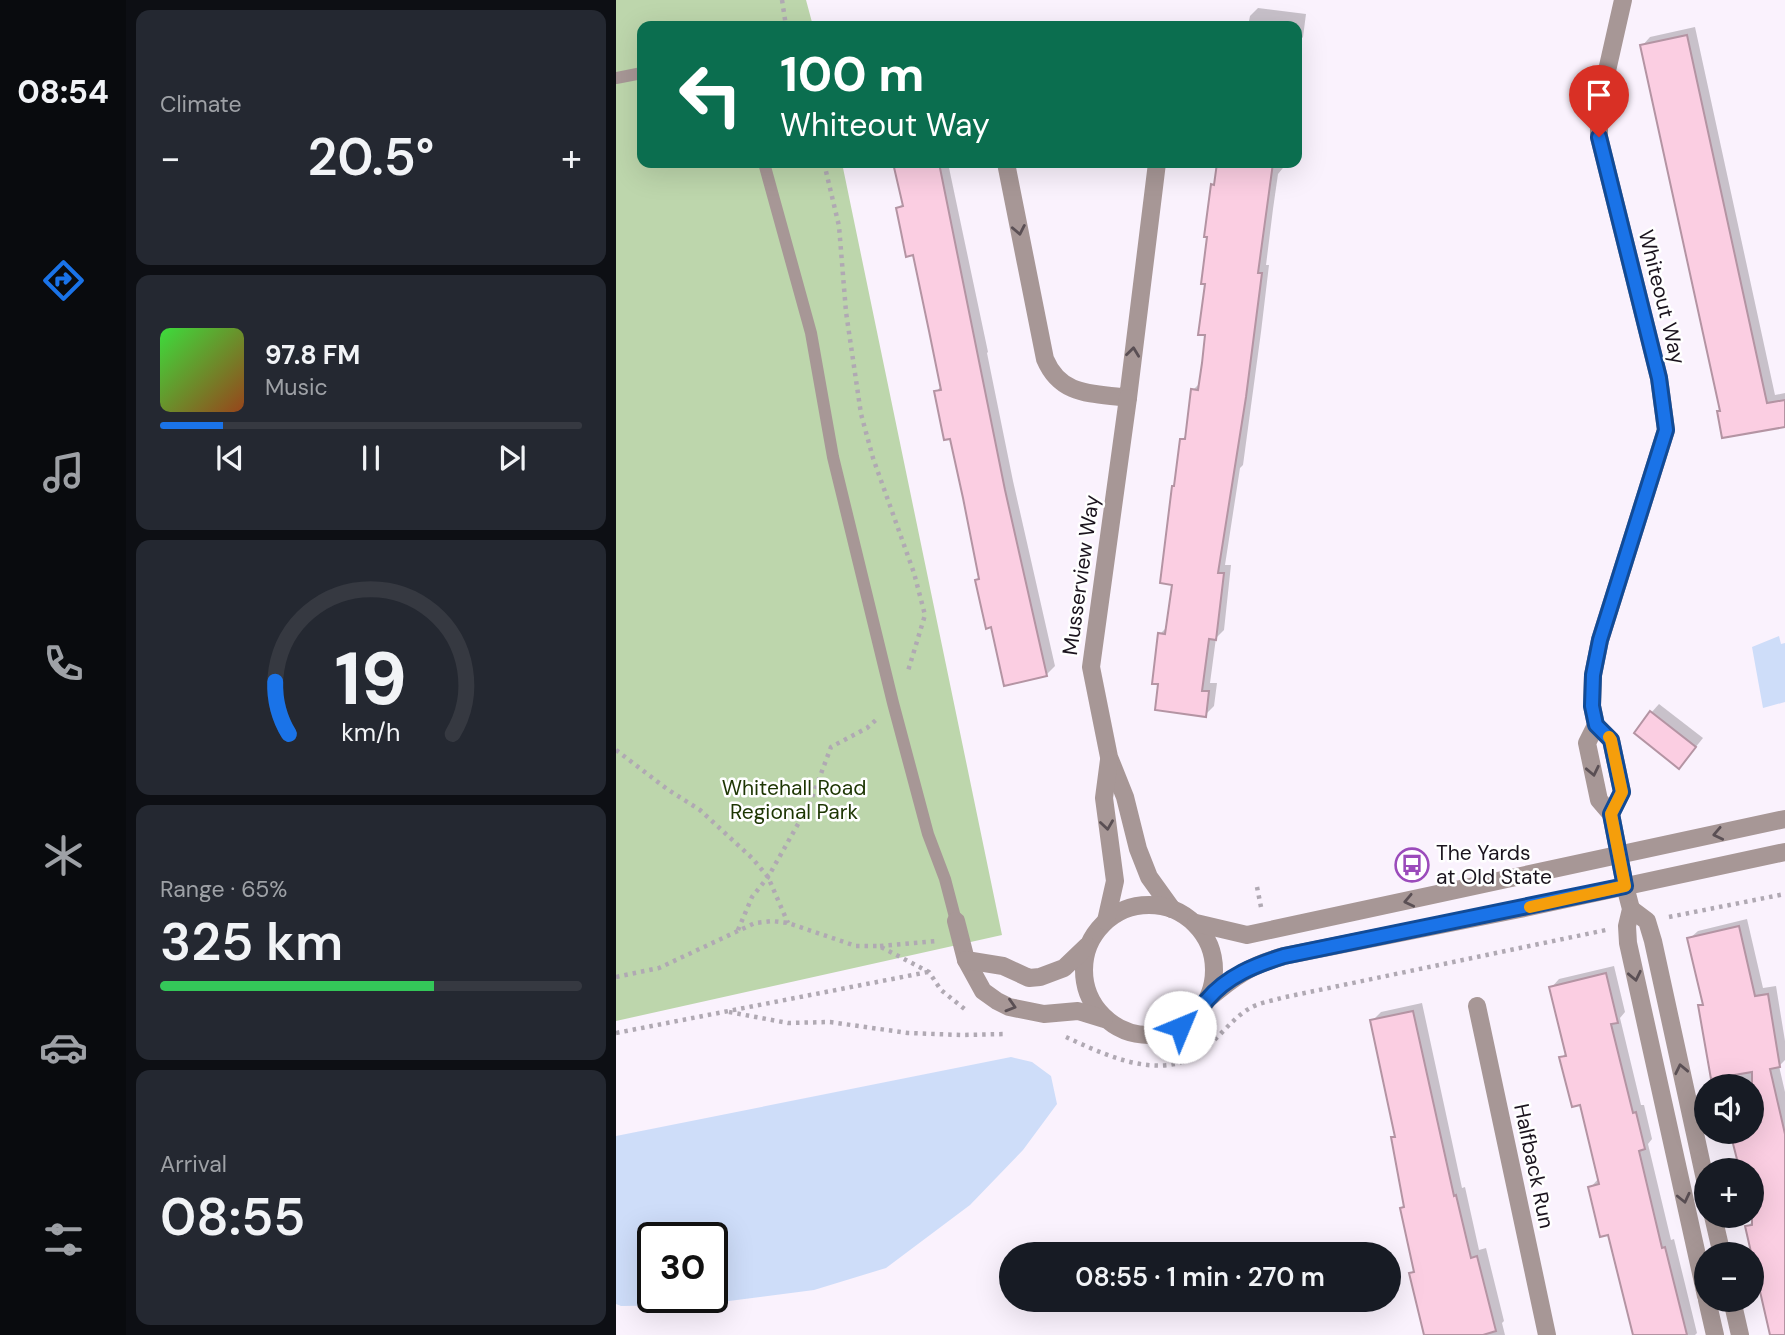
<!DOCTYPE html>
<meta charset="utf-8">
<style>
:root{--surface:#171b24;--page:#242831;--text:#f1f3f6;--muted:#9ea1a6;--line:#363941;--accent:#1a73e8}
body{margin:0;font-family:"DM Sans",sans-serif;background:var(--page);color:var(--text);height:100vh;display:flex;flex-direction:column;font-size:26px;white-space:nowrap}
*{box-sizing:border-box;margin:0}
p{font-size:23px;color:var(--muted)}
.icon{flex:none;width:38px;height:38px;fill:none;stroke:currentColor;stroke-width:2;stroke-linecap:round;stroke-linejoin:round}
.map{position:relative;flex:1;overflow:hidden}
.sheet{display:flex;flex-direction:column;gap:10px;padding:10px;background:#0d0f14;width:490px}
.sheet>*{flex:none}
.hud{position:absolute;left:21px;top:21px;width:665px;height:147px;border-radius:14px;box-shadow:0 7px 28px #0002;background:#0b6e4f;color:#fff;overflow:hidden}
.fabs{position:absolute;left:1078px;top:1074px;display:grid;gap:14px}
.fabs a{display:grid;place-items:center;width:70px;height:70px;border-radius:50%;background:var(--surface);box-shadow:0 7px 28px #0002;font-size:35px}
.speed{position:absolute;left:21px;top:1222px;display:flex;gap:14px;font-size:35px;font-weight:700;text-align:center}
.speed>*{display:grid;place-content:center;width:91px;height:91px;border-radius:50%;background:var(--surface);box-shadow:0 7px 28px #0002;line-height:1}
.speed .limit{border:4px solid #111;border-radius:10px;background:#fff;color:#111}
.pin{position:absolute;display:grid;place-items:center;width:60px;height:60px;color:#fff;margin:-72px -30px;border-radius:50% 50% 50% 0;rotate:-45deg;box-shadow:0 0 7px #0007}
.pin .icon{rotate:45deg}
.me{position:absolute;width:77px;margin:-38px;rotate:45deg;stroke-linejoin:round;filter:drop-shadow(0 0 5px #0008)}
.turn{display:flex;align-items:center;gap:24px;height:147px;padding:0 28px;font-size:32px}
.turn .icon{width:91px;height:91px;stroke-width:2.5}
.turn b{display:block;font-size:49px;line-height:60px}
.big{font-size:52px;font-weight:600;line-height:1.1}
.sheet .card{flex:1;display:flex;flex-direction:column;justify-content:center;gap:10px;min-width:0;padding:0 24px;border-radius:14px;background:var(--page)}
.sheet .dial{align-items:center;gap:0}
.dial svg{height:182px;overflow:visible;fill:none;stroke:var(--line);stroke-width:7;stroke-linecap:round;text-anchor:middle}
.dial text{fill:var(--text);stroke:none}
.song{display:flex;align-items:center;gap:21px}
.cover{width:84px;height:84px;border-radius:10px;background:linear-gradient(135deg,hsl(120 70% 55%),hsl(20 70% 35%))}
.played{height:7px;border-radius:4px;background:linear-gradient(90deg,var(--accent) 15%,var(--line) 15%)}
.keys{display:flex;justify-content:space-around;direction:ltr}
.heat{display:flex;justify-content:space-between;align-items:center;font-size:38px;direction:ltr}
.charge{height:10px;border-radius:5px;background:linear-gradient(90deg,#34c759 65%,var(--line) 0)}
.trip{position:absolute;left:383px;top:1242px;width:402px;height:70px;border-radius:35px;background:var(--surface);box-shadow:0 7px 28px #0002;font-weight:600;line-height:70px;text-align:center}
main{display:flex;flex:1;min-height:0}
.tabs{display:flex;flex-direction:column;width:126px;justify-content:space-around;align-items:center;background:#090b0e;color:var(--muted)}
.tabs .icon{width:49px;height:49px}
.tabs .selected{color:var(--accent)}
.tabs b{font-size:32px;color:var(--text)}
.map>svg:first-child{display:block}
.green{fill:#bdd6ac}
.water{fill:#ceddf9;fill-rule:evenodd}
.shadow{fill:#0003}
.building{fill:#fbcee2;stroke:#b494a3;stroke-width:2}
.lines{fill:none;stroke-linecap:round;stroke-linejoin:round}
.path{stroke:#b0a9b3;stroke-width:4.5;stroke-dasharray:3.5 5;stroke-linecap:butt}
.service{stroke:#a79796;stroke-width:12}
.minor{stroke:#a79796;stroke-width:18}
.oneway{stroke:#5a4f54}
.route-casing{stroke:#114b97;stroke-width:18}
.route{stroke:#1a73e8;stroke-width:12}
.slow{stroke:#f59e0b;stroke-width:12}
.labels{text-anchor:middle;stroke-width:5;stroke-linejoin:round;paint-order:stroke}
.street-label{font-size:21px;fill:#1b141e;stroke:#fff}
.park-label{font-size:21px;fill:#1d3603;stroke:#fff}
.poi-label{font-size:21px;fill:#1b141e;stroke:#fff;text-anchor:start}
</style>
<main>
<nav class="tabs">
<b>08:54</b>
<svg class="icon selected" aria-label="directions" viewBox="0 0 24 24"><path d="M12 3l9 9-9 9-9-9zM9 14v-3h6M13 9l2 2-2 2"/></svg>
<svg class="icon" aria-label="music" viewBox="0 0 24 24"><path d="M9 18V5l10-2v13"/><circle cx="6" cy="18" r="3"/><circle cx="16" cy="16" r="3"/></svg>
<svg class="icon" aria-label="phone" viewBox="0 0 24 24"><path d="M5 4h4l2 5-3 2q2 4 5 5l2-3 5 2v4C11 20 4 13 5 4z"/></svg>
<svg class="icon" aria-label="climate" viewBox="0 0 24 24"><path d="M12 3v18M4 7l16 10M4 17L20 7"/></svg>
<svg class="icon" aria-label="car" viewBox="0 0 24 24"><path d="M5 17H2v-5l4-1 3-4h7l3 4 3 1v5h-3M9 17h6M6 11h13"/><circle cx="7" cy="17" r="2"/><circle cx="17" cy="17" r="2"/></svg>
<svg class="icon" aria-label="filters" viewBox="0 0 24 24"><path d="M4 7h16M4 17h16"/><circle cx="9" cy="7" r="2"/><circle cx="15" cy="17" r="2"/></svg>
</nav>
<section class="sheet">
<div class="card"><p>Climate</p>
<div class="heat"><a>−</a><b class="big">20.5°</b><a>+</a></div>
</div>
<div class="card">
<div class="song"><i class="cover"></i><div><b>97.8 FM</b><p>Music</p></div></div>
<div class="played"></div>
<div class="keys"><svg class="icon" aria-label="previous" viewBox="0 0 24 24"><path d="M18 5L8 12l10 7zM5 5v14"/></svg><svg class="icon" aria-label="pause" viewBox="0 0 24 24"><path d="M8 5v14M16 5v14"/></svg><svg class="icon" aria-label="next" viewBox="0 0 24 24"><path d="M6 5l10 7-10 7zM19 5v14"/></svg></div>
</div>
<div class="card dial"><svg viewBox="0 0 100 80">
<path d="M14 69A42 42 0 1 1 86 69"/>
<path d="M14 69A42 42 0 0 1 8 46" stroke="#1a73e8"/>
<text x="50" y="56" font-size="32" font-weight="700">19</text>
<text x="50" y="72" font-size="11">km/h</text>
</svg></div>
<div class="card"><p>Range · 65%</p><b class="big">325 km</b><div class="charge"></div></div>
<div class="card"><p>Arrival</p><b class="big">08:55</b></div>
</section>
<div class="map">
<svg width="1169" height="1335" viewBox="0 0 1169 1335">
<rect width="100%" height="100%" fill="#faf2fd"/>
<!-- green -->
<polygon class="green" points="0,0 190,0 197,26 26,26 26,163 226,163 386,935 0,1021"/>
<!-- water -->
<g class="water">
<polygon points="1163,636 1165,644 1169,643 1169,702 1147,708 1136,647"/>
<path d="M395,1057L416,1062L435,1076L441,1104L407,1150L354,1205L270,1268L198,1290L82,1305L5,1306L0,1304V1136ZM37,1237H96V1297H37Z"/>
</g>
<!-- shadow -->
<g class="shadow">
<polygon points="642,8 690,14 687,37 681,44 681,26 632,26 634,16"/>
<polygon points="1079,27 1159,395 1169,393 1169,426 1103,412 1106,409 1026,46 1034,37"/>
<polygon points="279,163 332,163 372,352 371,353 397,481 439,666 430,675 376,625 361,580 365,577 335,437 320,392 326,385 298,253 282,208 288,203"/>
<polygon points="603,163 671,163 662,174 657,209 650,265 653,265 645,332 627,465 624,468 609,565 615,565 608,630 600,638 594,683 601,683 598,706 589,715 544,683 544,634 552,626 558,583 566,440 571,434 577,390 585,382 591,334 597,185 601,181"/>
<polygon points="1043,704 1087,738 1071,758 1035,713"/>
<polygon points="1131,919 1147,988 1160,986 1169,1041 1169,1060 1163,1066 1169,1092 1169,1317 1131,1227 1137,1221 1136,1087 1105,1087 1084,1006 1088,1002 1073,939 1082,931"/>
<polygon points="998,966 1009,1012 1004,1018 1025,1105 1028,1105 1036,1139 1032,1144 1055,1240 1058,1239 1081,1333 1079,1335 1019,1335 994,1233 974,1188 983,1178 965,1103 945,1058 951,1052 935,988 943,979"/>
<polygon points="806,1003 846,1188 849,1187 863,1250 870,1248 888,1321 886,1323 889,1335 808,1335 795,1274 799,1269 786,1209 790,1205 776,1138 780,1134 756,1021 765,1012"/>
</g>
<!-- building -->
<g class="building">
<polygon points="1071,35 1151,403 1169,400 1169,427 1106,438 1101,411 1104,411 1024,45"/>
<polygon points="277,163 323,163 389,490 431,676 388,686 375,627 370,629 359,580 363,579 347,498 334,439 328,440 318,391 325,390 313,331 297,255 290,257 285,232 280,208 287,206"/>
<polygon points="601,163 657,163 642,273 646,273 630,397 602,573 608,573 600,640 593,639 586,691 593,691 590,717 539,710 542,684 536,684 542,633 549,634 556,585 544,583 556,486 558,486 564,439 569,439 575,389 582,390 586,363 589,335 582,335 589,284 585,284 591,237 588,237 595,184 598,185"/>
<polygon points="1034,711 1080,747 1063,769 1018,733"/>
<polygon points="1123,926 1139,996 1152,994 1164,1067 1154,1069 1169,1134 1169,1335 1154,1335 1129,1226 1136,1225 1136,1171 1124,1171 1114,1132 1136,1132 1136,1072 1095,1079 1082,1005 1087,1005 1071,938"/>
<polygon points="990,973 1002,1023 995,1024 1017,1113 1020,1112 1029,1149 1023,1151 1046,1248 1049,1247 1071,1335 1017,1335 992,1235 984,1237 972,1187 983,1184 964,1105 956,1107 943,1057 950,1056 933,987"/>
<polygon points="797,1011 838,1196 840,1195 855,1258 861,1256 880,1331 867,1335 808,1335 793,1273 798,1272 784,1208 788,1207 775,1137 779,1137 754,1020"/>
</g>
<g class="lines">
<!-- path -->
<g class="path">
<polyline points="166,0 170,26"/>
<polyline points="208,163 223,226 230,312 245,414 257,458 298,573 309,615 292,671"/>
<polyline points="0,750 51,789 84,810 136,858 152,877 172,923"/>
<polyline points="641,887 645,907"/>
<polyline points="1053,917 1169,894"/>
<polyline points="122,930 136,897 152,877 194,803 215,747 251,728 261,719"/>
<polyline points="264,946 321,941"/>
<polyline points="0,977 43,968 139,923 156,921 172,923 240,946 263,946 313,972 325,990 351,1011"/>
<polyline points="113,1012 172,1023 214,1022 292,1033 345,1035 391,1034"/>
<polyline points="0,1033 312,972"/>
<path d="M450,1037C487,1054 536,1078 576,1058C598,1046 612,1021 634,1008C643,1003 655,1001 665,998L990,930"/>
</g>
<!-- service -->
<g class="service">
<polyline points="0,78 26,73"/>
<polyline points="148,163 195,333 217,457 277,703 312,834 329,879 340,921"/>
</g>
<!-- minor -->
<g class="minor">
<polyline points="1007,0 983,106 983,137 1043,378 1050,430 984,640 977,675 976,706 980,725 971,743 983,800 995,814 1009,886 1015,909 1011,926 1012,943 1090,1296"/>
<path d="M390,163L429,359C445,397 477,393 512,398L541,163"/>
<polyline points="512,398 475,667 493,757 509,797 522,849 533,877 556,909"/>
<polyline points="980,725 995,740 1006,792 995,814"/>
<circle cx="533" cy="970" r="65"/>
<polyline points="1015,909 1031,921 1037,941 1090,1184"/>
<polyline points="340,921 350,960 367,991 381,1001 393,1007 428,1014 462,1011 488,1019"/>
<polyline points="490,921 499,881 488,798 493,760"/>
<polyline points="580,923 631,935 1169,819"/>
<polyline points="350,960 387,966 413,978 424,977 448,968 471,946"/>
<path d="M592,999C619,976 633,966 668,956L904,909L1169,852"/>
<polyline points="861,1006 931,1335"/>
<polyline points="1097,1216 1106,1255"/>
<polyline points="1091,1300 1099,1335"/>
<polyline points="1116,1300 1124,1335"/>
</g>
</g>
<!-- one-way arrows -->
<defs><path id="oneway-chevron" d="M-2-3.5L2.5 0L-2 3.5" fill="none" stroke-width="1.6" stroke-linecap="round" stroke-linejoin="round" transform="scale(1.75)"/></defs>
<g class="oneway">
<use href="#oneway-chevron" transform="translate(403 230) rotate(79)"/>
<use href="#oneway-chevron" transform="translate(517 352) rotate(-83)"/>
<use href="#oneway-chevron" transform="translate(977 771) rotate(78)"/>
<use href="#oneway-chevron" transform="translate(491 825) rotate(82)"/>
<use href="#oneway-chevron" transform="translate(1102 834) rotate(168)"/>
<use href="#oneway-chevron" transform="translate(793 901) rotate(168)"/>
<use href="#oneway-chevron" transform="translate(1019 976) rotate(78)"/>
<use href="#oneway-chevron" transform="translate(395 1006) rotate(17)"/>
<use href="#oneway-chevron" transform="translate(1065 1069) rotate(-102)"/>
<use href="#oneway-chevron" transform="translate(1068 1198) rotate(77)"/>
</g>
<g class="lines">
<defs>
<path id="route" d="M564,1027C575,1019 582,1010 591,1000C611,976 639,965 668,956L1009,886L995,814L1006,792L995,740L980,725L976,706L977,675L984,640L1050,430L1043,378L983,137"/>
</defs>
<!-- route casing -->
<use href="#route" class="route-casing"/>
<!-- route -->
<use href="#route" class="route"/>
<!-- slow -->
<polyline class="slow" points="914,907 1009,886 995,814 1006,792 995,740 993,737"/>
</g>
<!-- icons -->
<defs>
<symbol id="bus-ring" viewBox="-11 -11 22 22"><circle r="9.5" fill="#fff" stroke="#9b4bbb" stroke-width="1.5"/><path d="M-5-6H5V4H4V6H2V4H-2V6H-4V4H-5ZM-3.5-4V0h7V-4ZM-3.5 1.2v1.5H-2V1.2ZM2 1.2v1.5H3.5V1.2Z" fill="#9b4bbb"/></symbol>
</defs>
<g fill-rule="evenodd">
<use href="#bus-ring" x="777" y="846" width="38" height="38"/>
</g>
<g class="labels">
<!-- street labels -->
<g class="street-label">
<text transform="translate(1046 297) rotate(76)" y="7">Whiteout Way</text>
<text transform="translate(465 575) rotate(-82)" y="7">Musserview Way</text>
<text transform="translate(918 1166) rotate(78)" y="7">Halfback Run</text>
</g>
<!-- park labels -->
<g class="park-label">
<text x="178" y="795">Whitehall Road<tspan x="178" dy="24">Regional Park</tspan></text>
</g>
<!-- poi labels -->
<g class="poi-label">
<text x="820" y="860">The Yards<tspan x="820" dy="24">at Old State</tspan></text>
</g>
</g>
</svg>
<div class="fabs">
<a><svg class="icon" aria-label="sound" viewBox="0 0 24 24"><path d="M4 9h4l5-4v14l-5-4H4zM17 9q2 3 0 6"/></svg></a>
<a>+</a>
<a>−</a>
</div>
<div class="speed"><div class="limit">30</div></div>
<div class="pin" style="left:983px;top:137px;background:#d93025"><svg class="icon" aria-label="arrive" viewBox="0 0 24 24"><path d="M6 21V4h12l-3 4 3 4H6"/></svg></div>
<svg class="me" style="left:564px;top:1027px" viewBox="-20 -20 40 40"><circle r="19" fill="#fff"/><path d="M0-13L10 11 0 6-10 11z" fill="#1a73e8"/></svg>
<div class="trip">08:55 · 1 min · 270 m</div>
<div class="hud">
<div class="turn"><svg class="icon" aria-label="left" viewBox="0 0 24 24"><path d="M17 20v-9H6M10 6l-5 5 5 5"/></svg><div><b>100 m</b>Whiteout Way</div></div>
</div>
</div>
</main>
